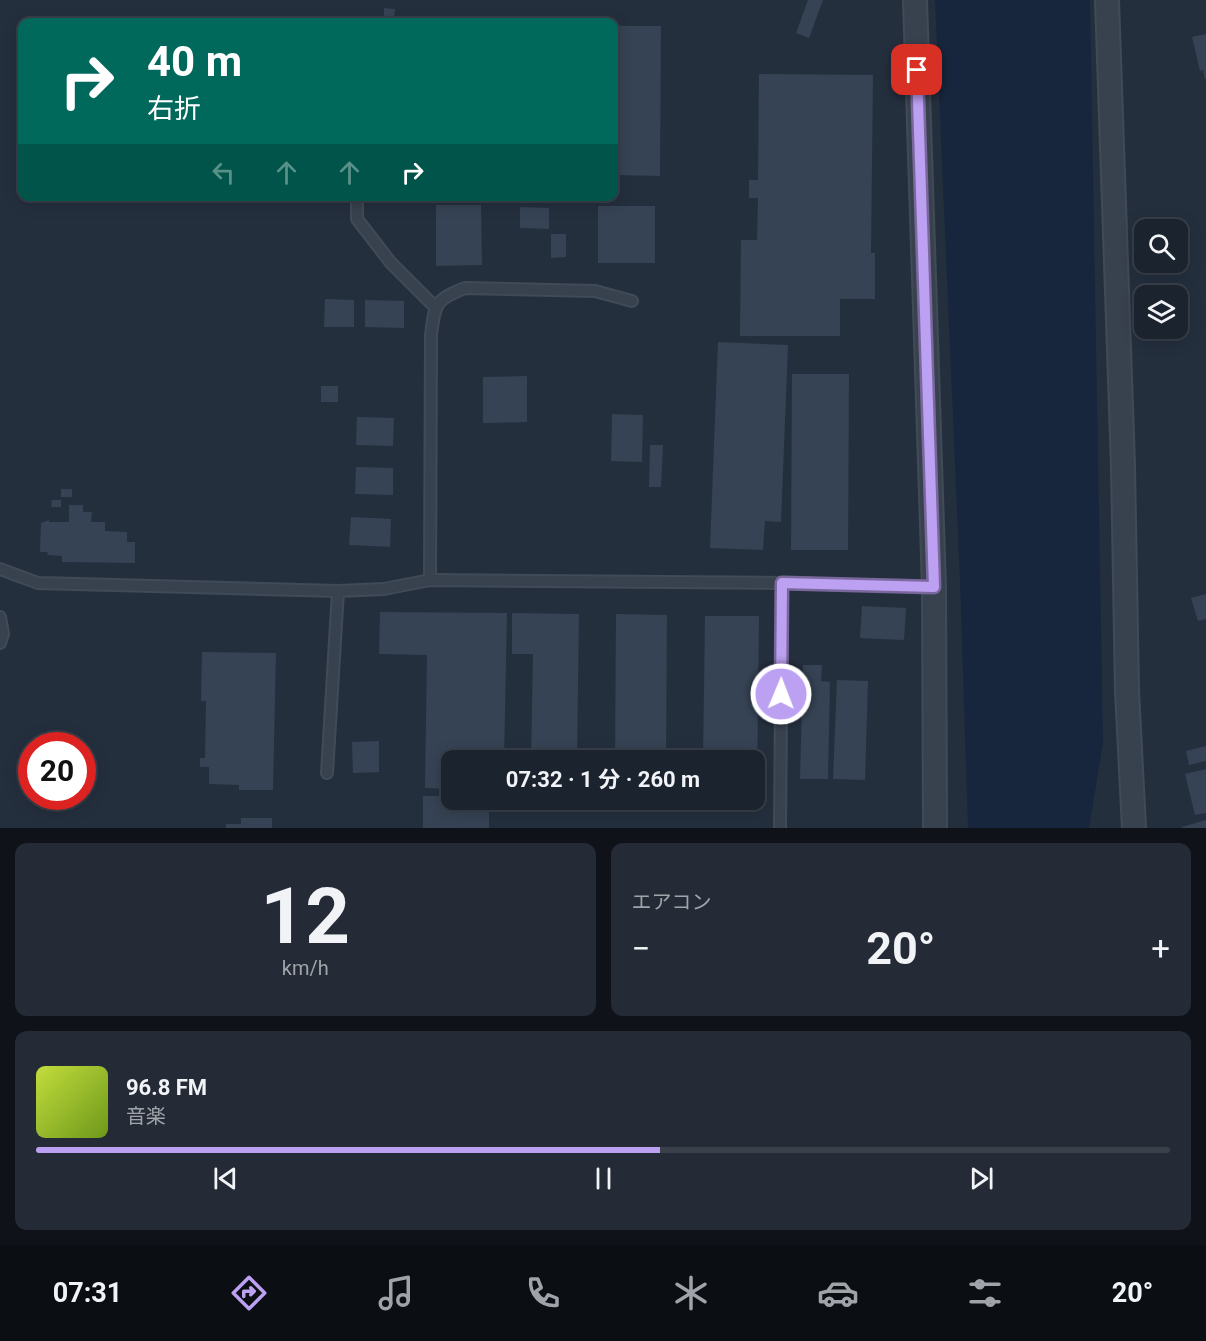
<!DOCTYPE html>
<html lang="ja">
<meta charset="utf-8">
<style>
:root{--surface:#1b232e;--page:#242b36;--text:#f1f3f6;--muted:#a0a4aa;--line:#39404a;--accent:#bca0f2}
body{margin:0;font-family:Roboto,"Noto Sans JP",sans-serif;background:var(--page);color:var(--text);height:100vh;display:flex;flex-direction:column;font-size:22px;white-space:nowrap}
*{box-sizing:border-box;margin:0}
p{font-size:20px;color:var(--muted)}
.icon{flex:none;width:33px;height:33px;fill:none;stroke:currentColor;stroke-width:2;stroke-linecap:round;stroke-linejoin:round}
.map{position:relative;height:828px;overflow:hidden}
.details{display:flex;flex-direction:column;gap:15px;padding:15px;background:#0f1319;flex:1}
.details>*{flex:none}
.guide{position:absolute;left:18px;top:18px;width:600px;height:183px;border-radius:12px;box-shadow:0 3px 15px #0003,0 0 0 2px var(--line);background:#00695c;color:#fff;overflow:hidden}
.tools{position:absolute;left:1134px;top:219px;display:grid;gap:12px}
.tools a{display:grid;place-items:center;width:54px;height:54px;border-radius:12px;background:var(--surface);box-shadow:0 3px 15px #0003,0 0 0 2px var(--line);font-size:30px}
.speed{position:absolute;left:18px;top:732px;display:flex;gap:12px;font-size:30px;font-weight:700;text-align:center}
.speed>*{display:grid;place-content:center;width:78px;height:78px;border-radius:50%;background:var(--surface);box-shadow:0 3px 15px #0003,0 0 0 2px var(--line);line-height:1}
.speed .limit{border:9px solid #d22;background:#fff;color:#111}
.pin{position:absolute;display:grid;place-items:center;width:51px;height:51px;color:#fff;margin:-26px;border-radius:12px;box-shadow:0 3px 9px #0006}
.me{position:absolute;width:66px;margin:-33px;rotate:1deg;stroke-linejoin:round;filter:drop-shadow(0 0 4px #0008)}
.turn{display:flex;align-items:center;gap:21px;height:126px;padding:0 30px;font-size:27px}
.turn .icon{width:78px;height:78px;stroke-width:2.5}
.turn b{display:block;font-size:42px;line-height:51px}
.lanes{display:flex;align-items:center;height:57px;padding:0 30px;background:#0003;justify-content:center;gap:30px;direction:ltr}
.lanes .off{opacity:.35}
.big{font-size:45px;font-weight:700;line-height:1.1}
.details .card{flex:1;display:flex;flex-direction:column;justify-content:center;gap:9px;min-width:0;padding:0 21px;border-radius:12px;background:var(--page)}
.details .dial{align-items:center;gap:0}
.dial b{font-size:78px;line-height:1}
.song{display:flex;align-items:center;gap:18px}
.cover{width:72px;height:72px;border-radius:9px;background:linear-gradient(135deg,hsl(70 70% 55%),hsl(80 70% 35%))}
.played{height:6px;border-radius:3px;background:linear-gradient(90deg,var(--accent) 55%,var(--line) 55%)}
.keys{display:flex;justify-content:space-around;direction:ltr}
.heat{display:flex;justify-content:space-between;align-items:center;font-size:33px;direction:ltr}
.details .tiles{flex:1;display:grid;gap:15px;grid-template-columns:1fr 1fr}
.card:last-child{grid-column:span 2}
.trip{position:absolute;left:441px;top:750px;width:324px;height:60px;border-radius:12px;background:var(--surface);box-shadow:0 3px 15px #0003,0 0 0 2px var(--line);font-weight:700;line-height:60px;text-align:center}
.tabs{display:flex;height:96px;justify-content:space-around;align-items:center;background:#0b0e12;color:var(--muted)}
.tabs .icon{width:42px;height:42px}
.tabs .selected{color:var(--accent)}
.tabs b{font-size:27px;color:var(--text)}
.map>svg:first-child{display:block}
.water{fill:#17263c}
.building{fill:#364354}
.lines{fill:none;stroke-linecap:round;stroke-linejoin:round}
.service-casing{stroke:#414a57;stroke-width:14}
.minor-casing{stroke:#414a57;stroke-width:26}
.service{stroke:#38414e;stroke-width:10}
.minor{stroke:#38414e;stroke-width:22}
.route-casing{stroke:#7a689d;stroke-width:15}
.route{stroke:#bca0f2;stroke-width:10}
</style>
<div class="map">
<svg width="1206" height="828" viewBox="0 0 1206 828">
<rect width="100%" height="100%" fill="#242f3e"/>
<!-- water -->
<polygon class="water" points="935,0 1090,0 1103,743 1089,828 968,828 960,581"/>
<!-- building -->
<g class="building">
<polygon points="808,0 823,0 809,38 796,33"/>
<polygon points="384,8 395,9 394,17 384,16"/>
<polygon points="614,26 661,26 660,176 614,175"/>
<polygon points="1206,34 1206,79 1205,79 1203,70 1200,71 1192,37"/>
<polygon points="759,74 873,75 871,253 875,253 875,299 840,299 840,336 740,336 741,240 757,240 758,198 749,198 749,180 758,180"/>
<polygon points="436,205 481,205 482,265 436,266"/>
<rect x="598" y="206" width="57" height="57"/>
<polygon points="520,207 549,208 549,229 520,228"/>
<polygon points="551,234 566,234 566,257 551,258"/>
<polygon points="325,299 354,300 354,327 324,327"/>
<polygon points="365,300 404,301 404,328 365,327"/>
<polygon points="718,342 788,345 781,522 765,521 763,550 710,548"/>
<polygon points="792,374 849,374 848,550 791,550"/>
<polygon points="527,376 527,422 483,423 483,377"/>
<rect x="321" y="386" width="17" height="16"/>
<polygon points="612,414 643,415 642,462 611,461"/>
<polygon points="357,417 394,418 393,446 356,445"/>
<polygon points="650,445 663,445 661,487 649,487"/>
<polygon points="356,467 393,468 393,495 355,494"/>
<rect x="61" y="489" width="11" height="8"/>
<polygon points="52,500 61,500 61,507 51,507"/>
<polygon points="69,505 83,505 83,512 92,512 91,522 105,522 105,531 127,532 127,542 135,542 135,563 62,562 62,556 47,555 48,552 40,552 41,523 49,520 49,522 69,522"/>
<polygon points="351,517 391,519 390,547 349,545"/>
<polygon points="1206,594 1206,619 1198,621 1191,598"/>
<polygon points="862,606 906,608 904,640 860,638"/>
<polygon points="380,612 507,613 504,760 452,760 452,789 425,788 427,655 379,654"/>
<polygon points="512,613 579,614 577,760 531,760 533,654 512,654"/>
<polygon points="616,614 667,615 666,760 615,760"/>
<polygon points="705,616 759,616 757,791 754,791 754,760 703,760"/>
<polygon points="202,652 276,653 273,790 239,790 239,785 209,784 209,767 200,767 200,758 205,758 206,701 201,701"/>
<polygon points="803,665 822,665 821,681 830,682 828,779 800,779"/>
<polygon points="837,680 868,681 865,780 833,779"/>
<polygon points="379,741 379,772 353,773 352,742"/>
<polygon points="1206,746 1206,761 1189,765 1186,751"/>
<polygon points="1206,769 1206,813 1195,815 1185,774"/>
<polygon points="423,796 452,796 452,800 489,800 489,828 423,828"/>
<polygon points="241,818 272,818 272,828 226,828 226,824 241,824"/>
<polygon points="1206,820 1206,828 1182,828 1182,827"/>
</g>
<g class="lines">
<defs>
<g id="service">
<polyline points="357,196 357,219 391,263 435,307"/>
<polyline points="0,569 38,583 338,591 384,589 430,580 782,583 934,587"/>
<path d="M430,580L431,335C435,305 434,300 465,288L595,291L632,301"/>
<polyline points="0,617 3,634 0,643"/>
<polyline points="327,773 338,591"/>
<polyline points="780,828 782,583"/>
</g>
<g id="minor">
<polyline points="915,0 934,587 935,828"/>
<polyline points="1107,0 1123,466 1127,691 1134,828"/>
</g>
</defs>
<!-- service casing -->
<use href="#service" class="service-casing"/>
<!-- minor casing -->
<use href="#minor" class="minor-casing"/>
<!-- service -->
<use href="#service" class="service"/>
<!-- minor -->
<use href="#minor" class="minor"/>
</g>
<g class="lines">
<defs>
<polyline id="route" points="781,694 782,583 934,587 917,70"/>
</defs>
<!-- route casing -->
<use href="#route" class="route-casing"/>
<!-- route -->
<use href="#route" class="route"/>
</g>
</svg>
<div class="tools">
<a><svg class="icon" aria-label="search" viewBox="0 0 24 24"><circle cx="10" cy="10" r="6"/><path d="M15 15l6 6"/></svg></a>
<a><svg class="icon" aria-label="layers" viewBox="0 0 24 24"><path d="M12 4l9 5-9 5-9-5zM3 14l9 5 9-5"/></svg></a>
</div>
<div class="speed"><div class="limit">20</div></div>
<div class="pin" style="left:917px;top:70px;background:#d93025"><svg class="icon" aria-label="arrive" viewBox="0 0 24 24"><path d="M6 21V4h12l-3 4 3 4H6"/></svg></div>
<svg class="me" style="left:781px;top:694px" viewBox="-20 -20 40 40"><circle r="17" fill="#bca0f2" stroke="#fff" stroke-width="3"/><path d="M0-11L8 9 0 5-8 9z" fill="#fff"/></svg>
<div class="trip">07:32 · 1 分 · 260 m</div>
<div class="guide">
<div class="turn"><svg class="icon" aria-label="right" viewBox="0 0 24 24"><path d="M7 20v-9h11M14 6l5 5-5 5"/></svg><div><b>40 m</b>右折</div></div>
<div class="lanes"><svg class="icon off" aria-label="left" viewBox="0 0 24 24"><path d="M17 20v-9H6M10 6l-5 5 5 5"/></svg><svg class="icon off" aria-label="ahead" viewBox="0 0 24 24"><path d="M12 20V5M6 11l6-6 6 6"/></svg><svg class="icon off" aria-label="ahead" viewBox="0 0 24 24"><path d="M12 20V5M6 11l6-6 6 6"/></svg><svg class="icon" aria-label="right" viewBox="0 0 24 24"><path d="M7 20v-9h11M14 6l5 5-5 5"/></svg></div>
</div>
</div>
<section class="details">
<div class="tiles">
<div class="card dial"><b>12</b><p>km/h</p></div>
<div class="card"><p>エアコン</p>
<div class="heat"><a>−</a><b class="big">20°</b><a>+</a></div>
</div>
<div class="card">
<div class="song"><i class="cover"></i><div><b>96.8 FM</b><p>音楽</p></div></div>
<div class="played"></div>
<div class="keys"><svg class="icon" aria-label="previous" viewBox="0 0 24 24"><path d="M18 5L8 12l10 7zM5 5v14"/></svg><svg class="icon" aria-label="pause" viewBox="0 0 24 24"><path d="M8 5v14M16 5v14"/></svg><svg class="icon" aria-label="next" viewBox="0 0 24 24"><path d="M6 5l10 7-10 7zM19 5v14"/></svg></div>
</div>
</div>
</section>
<nav class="tabs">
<b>07:31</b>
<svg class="icon selected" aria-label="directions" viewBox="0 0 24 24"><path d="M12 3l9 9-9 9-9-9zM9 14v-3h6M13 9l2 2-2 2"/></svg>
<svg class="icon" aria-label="music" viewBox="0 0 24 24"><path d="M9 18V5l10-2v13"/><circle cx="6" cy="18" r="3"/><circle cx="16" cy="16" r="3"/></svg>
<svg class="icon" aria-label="phone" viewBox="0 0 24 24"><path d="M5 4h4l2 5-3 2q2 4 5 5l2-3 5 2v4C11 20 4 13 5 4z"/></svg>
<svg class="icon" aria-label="climate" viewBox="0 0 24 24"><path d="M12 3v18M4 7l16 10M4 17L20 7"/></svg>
<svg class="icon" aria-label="car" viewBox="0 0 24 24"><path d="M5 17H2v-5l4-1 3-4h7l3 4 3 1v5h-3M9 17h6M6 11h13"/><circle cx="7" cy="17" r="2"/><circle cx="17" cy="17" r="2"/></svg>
<svg class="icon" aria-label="filters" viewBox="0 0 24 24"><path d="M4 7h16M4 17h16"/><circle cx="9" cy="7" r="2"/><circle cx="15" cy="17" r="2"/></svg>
<b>20°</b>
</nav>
